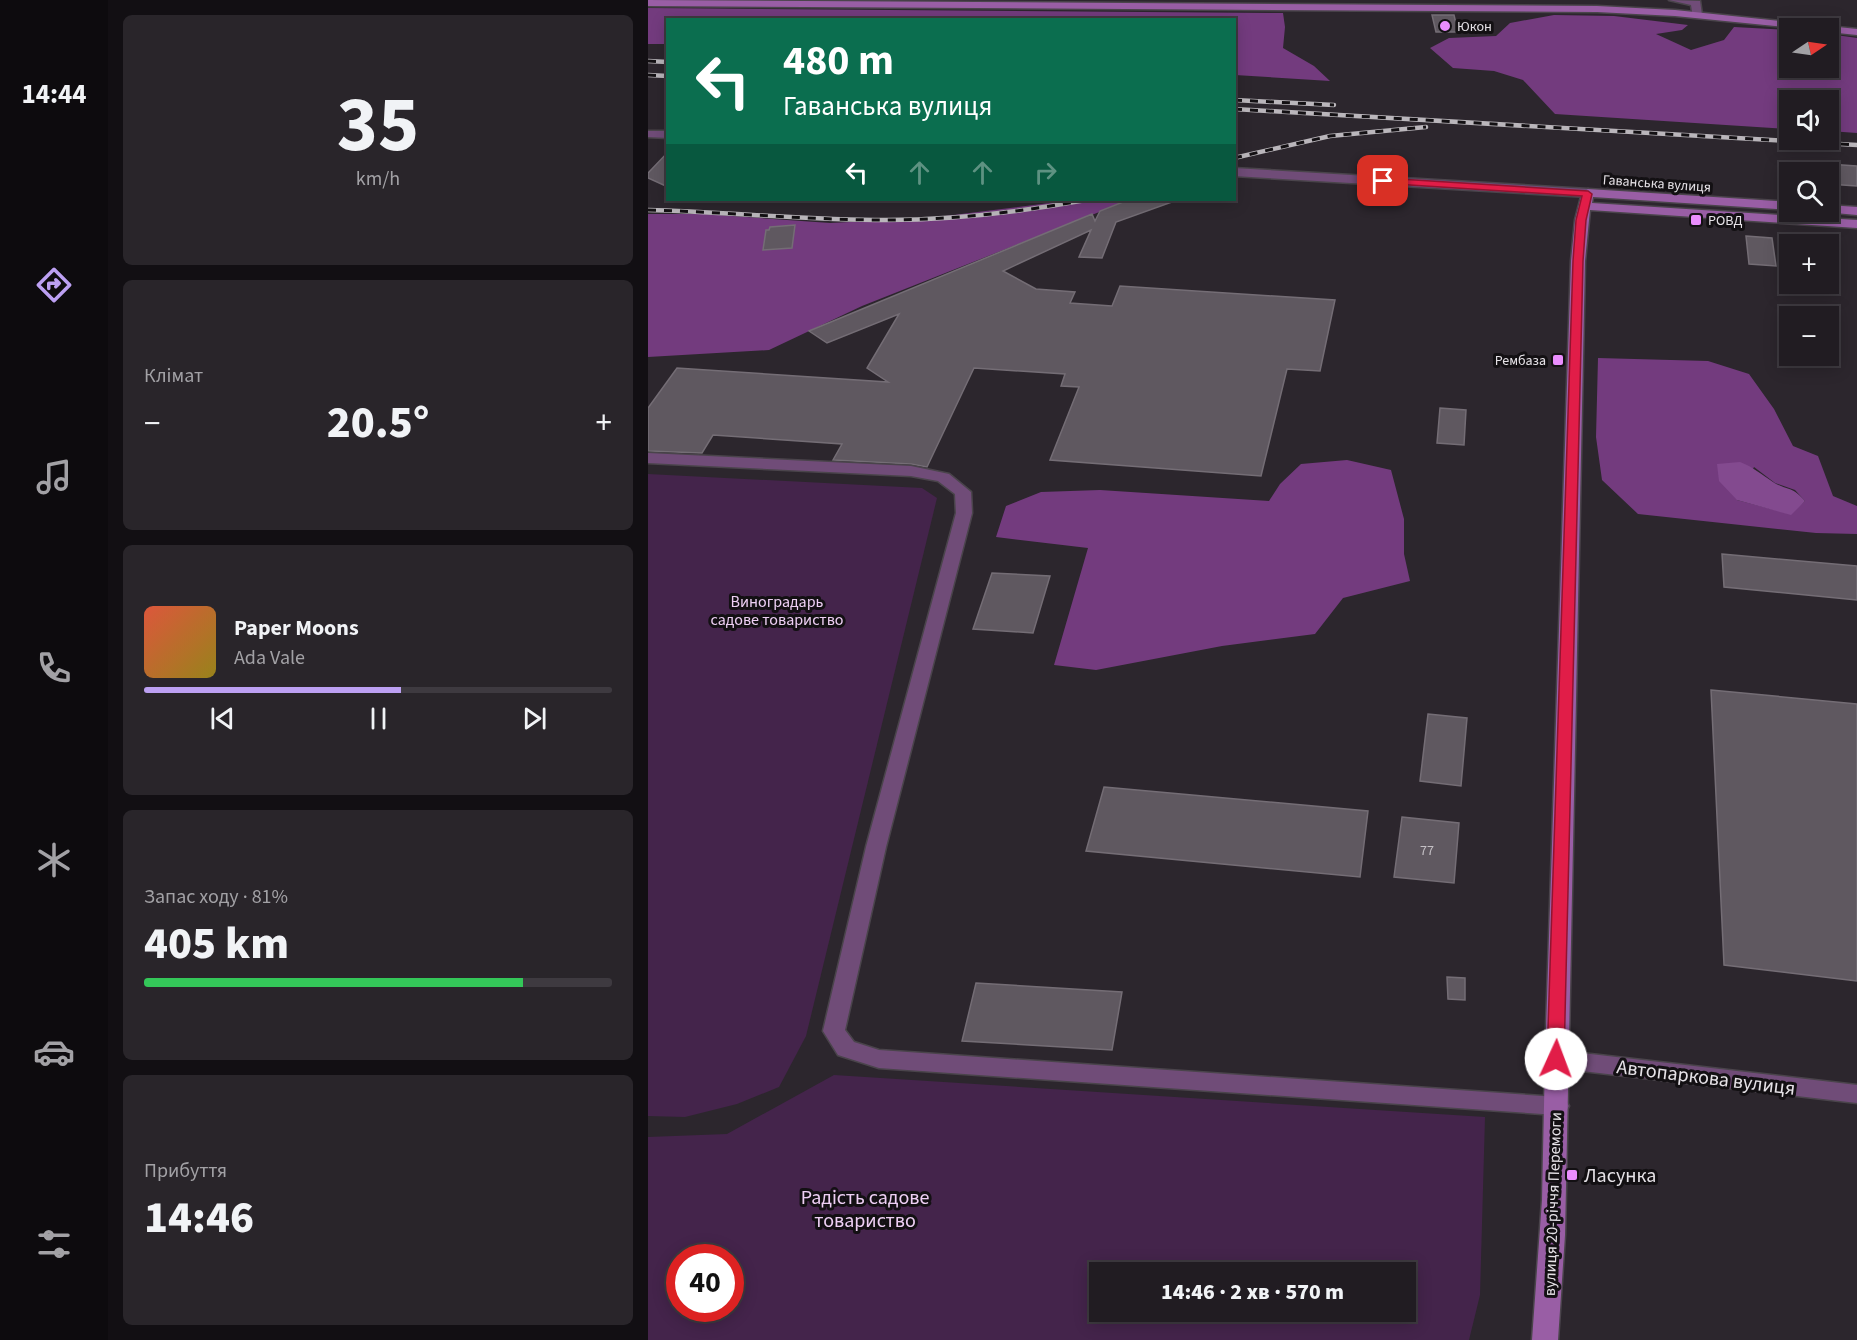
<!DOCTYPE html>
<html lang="uk">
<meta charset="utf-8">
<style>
:root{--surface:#211c22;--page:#29252a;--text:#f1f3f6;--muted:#a2a1a5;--line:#3e3a40;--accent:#bca0f2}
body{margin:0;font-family:"Source Sans 3",sans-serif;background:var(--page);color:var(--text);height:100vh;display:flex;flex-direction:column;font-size:22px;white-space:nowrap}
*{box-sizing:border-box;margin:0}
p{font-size:20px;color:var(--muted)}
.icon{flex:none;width:33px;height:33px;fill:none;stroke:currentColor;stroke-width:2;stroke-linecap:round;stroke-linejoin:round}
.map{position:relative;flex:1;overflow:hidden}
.drawer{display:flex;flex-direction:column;gap:15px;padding:15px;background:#120f13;width:540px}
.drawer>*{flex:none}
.guide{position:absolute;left:18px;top:18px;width:570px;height:183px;border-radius:0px;box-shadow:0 3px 15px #0003,0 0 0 2px var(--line);background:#0b6e4f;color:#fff;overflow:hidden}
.needle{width:39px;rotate:77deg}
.controls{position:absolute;left:1131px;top:18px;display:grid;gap:12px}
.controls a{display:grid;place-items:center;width:60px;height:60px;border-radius:0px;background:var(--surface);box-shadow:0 3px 15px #0003,0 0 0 2px var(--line);font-size:30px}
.speed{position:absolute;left:18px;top:1244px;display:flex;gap:12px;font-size:30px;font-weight:700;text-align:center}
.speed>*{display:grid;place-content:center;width:78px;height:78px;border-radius:50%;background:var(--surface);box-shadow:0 3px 15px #0003,0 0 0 2px var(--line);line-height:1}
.speed .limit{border:9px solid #d22;background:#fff;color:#111}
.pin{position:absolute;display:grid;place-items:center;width:51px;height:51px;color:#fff;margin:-26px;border-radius:12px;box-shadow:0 3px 9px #0006}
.me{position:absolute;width:66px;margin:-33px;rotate:2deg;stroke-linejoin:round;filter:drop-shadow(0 0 4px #0008)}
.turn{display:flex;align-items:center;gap:21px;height:126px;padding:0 18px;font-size:27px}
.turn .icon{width:78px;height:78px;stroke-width:2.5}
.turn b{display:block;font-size:42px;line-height:51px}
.lanes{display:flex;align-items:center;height:57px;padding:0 18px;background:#0003;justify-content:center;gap:30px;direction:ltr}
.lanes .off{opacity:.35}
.big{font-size:45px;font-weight:800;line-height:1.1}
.drawer .card{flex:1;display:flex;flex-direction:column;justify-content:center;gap:9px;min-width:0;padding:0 21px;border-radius:9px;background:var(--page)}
.drawer .dial{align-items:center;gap:0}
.dial b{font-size:78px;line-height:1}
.song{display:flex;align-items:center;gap:18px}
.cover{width:72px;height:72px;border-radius:9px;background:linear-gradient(135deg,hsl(10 70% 55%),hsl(50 70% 35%))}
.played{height:6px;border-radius:3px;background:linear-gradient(90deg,var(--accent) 55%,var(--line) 55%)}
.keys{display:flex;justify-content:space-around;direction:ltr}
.heat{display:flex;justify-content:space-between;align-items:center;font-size:33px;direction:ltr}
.charge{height:9px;border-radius:4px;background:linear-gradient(90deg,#34c759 81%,var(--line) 0)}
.trip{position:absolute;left:441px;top:1262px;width:327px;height:60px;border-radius:0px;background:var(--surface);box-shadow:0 3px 15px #0003,0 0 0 2px var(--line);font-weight:800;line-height:60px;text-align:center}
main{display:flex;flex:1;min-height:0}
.tabs{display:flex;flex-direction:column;width:108px;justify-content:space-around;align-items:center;background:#0d0b0e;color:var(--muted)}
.tabs .icon{width:42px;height:42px}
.tabs .selected{color:var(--accent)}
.tabs b{font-size:27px;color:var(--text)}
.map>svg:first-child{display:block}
.green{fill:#44244b;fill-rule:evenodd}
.forest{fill:#733b7e;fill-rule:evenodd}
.water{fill:#834a8f}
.building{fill:#5f5860;stroke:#746d75;stroke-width:1.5}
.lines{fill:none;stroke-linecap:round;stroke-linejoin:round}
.street-casing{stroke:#4a444b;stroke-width:3}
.secondary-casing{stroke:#4a444b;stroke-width:3}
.street{fill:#704c78;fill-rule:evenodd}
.secondary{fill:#995ea5;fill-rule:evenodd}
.rail-casing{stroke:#bab6bb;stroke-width:4.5}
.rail{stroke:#131013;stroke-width:3;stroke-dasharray:8;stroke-linecap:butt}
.route{fill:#e11d48;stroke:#92132f;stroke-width:1.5}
.poi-dot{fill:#ea8dfd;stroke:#131013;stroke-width:2}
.labels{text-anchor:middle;stroke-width:6;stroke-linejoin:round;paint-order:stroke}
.far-poi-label{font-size:14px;fill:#e6e2e7;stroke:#131013;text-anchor:start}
.far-street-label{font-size:14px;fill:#e6e2e7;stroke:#131013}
.number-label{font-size:14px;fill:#c4c0c5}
.park-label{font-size:16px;fill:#eecff4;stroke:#131013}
.street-label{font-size:16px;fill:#e6e2e7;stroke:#131013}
.near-street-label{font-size:20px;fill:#e6e2e7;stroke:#131013}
.near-poi-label{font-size:20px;fill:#e6e2e7;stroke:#131013;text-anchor:start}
.near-park-label{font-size:20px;fill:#eecff4;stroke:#131013}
</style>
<main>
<nav class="tabs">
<b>14:44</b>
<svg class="icon selected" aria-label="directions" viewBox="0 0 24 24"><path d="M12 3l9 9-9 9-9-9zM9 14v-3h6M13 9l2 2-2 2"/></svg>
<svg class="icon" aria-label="music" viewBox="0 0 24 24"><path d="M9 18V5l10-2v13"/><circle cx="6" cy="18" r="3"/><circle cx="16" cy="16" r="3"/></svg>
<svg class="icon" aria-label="phone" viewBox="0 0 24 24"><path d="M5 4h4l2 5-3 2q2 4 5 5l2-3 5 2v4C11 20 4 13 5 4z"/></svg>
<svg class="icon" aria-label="climate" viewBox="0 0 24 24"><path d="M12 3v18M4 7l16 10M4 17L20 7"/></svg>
<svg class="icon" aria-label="car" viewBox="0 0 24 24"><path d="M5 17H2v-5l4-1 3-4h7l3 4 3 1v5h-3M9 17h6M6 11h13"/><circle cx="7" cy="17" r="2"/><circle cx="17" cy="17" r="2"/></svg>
<svg class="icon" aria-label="filters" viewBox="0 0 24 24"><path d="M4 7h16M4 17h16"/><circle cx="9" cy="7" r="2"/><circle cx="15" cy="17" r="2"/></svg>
</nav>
<section class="drawer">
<div class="card dial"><b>35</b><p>km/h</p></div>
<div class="card"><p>Клімат</p>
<div class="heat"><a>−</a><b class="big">20.5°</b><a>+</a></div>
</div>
<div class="card">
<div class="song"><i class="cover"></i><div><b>Paper Moons</b><p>Ada Vale</p></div></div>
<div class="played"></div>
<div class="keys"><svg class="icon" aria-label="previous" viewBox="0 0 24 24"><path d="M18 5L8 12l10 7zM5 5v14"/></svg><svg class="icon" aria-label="pause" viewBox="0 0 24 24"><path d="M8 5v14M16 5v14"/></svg><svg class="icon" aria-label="next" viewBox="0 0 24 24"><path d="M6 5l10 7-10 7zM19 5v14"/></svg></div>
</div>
<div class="card"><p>Запас ходу · 81%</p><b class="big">405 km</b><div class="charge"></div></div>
<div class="card"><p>Прибуття</p><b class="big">14:46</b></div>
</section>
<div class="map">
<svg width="1209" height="1340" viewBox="0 0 1209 1340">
<rect width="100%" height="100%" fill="#2c262d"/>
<!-- green -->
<g class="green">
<polygon points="0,474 274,488 289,498 158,1036 131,1087 89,1104 37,1117 0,1116"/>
<path d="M186,1075L837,1117L832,1295L821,1340H0V1137L79,1134ZM32,1257H82V1308H32ZM452,1272H758V1311H452Z"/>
</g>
<!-- forest -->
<g class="forest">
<polygon points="0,8 635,13 637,27 635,48 666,66 682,81 587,75 586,20 259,20 176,16 173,20 20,20 19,44 0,44"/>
<polygon points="906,15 966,16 1040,25 1034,30 1008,34 1043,50 1076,40 1086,27 1141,30 1142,68 1180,68 1181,34 1209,38 1209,133 1181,131 1180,100 1142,100 1141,129 907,114 875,80 846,71 805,68 782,48 801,38 848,36 862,23"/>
<polygon points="401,203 474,203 214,306 121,350 0,357 0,214 56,214 182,223 281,218"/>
<path d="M950,358L1060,361L1101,374L1126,409L1145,446L1170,456L1185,496L1209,506V534L1168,533L990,514L954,480L948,437ZM1106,467L1127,483L1147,490L1157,501L1142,514L1089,500Z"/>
<polygon points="699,460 743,470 756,519 756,554 762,581 695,598 667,634 574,646 448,670 406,665 440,548 348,537 358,506 393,492 452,490 621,501 632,484 653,464"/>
</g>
<!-- water -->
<path class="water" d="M1092,462C1105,467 1113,474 1125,482C1139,491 1143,485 1157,501L1143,515L1089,500L1071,481L1069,464Z"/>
<!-- building -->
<g class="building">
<polygon points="784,15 806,15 810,32 788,32"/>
<polygon points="20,152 20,187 0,178 0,173"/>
<polygon points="1180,164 1209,166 1209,186 1180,184"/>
<polygon points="480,200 524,200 524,202 468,222 454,258 431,257 443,230 355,271 388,289 427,292 422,303 464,306 472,286 687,300 672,371 639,369 613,476 402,460 431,387 413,386 417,374 326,368 279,467 263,464 185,460 194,444 65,435 54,453 0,451 0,408 29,368 240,382 219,368 251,314 179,343 161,331 444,214 447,221 452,211"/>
<polygon points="147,225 144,248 115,250 118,230 121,230 122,227"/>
<polygon points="1098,236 1124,238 1128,266 1101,264"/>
<polygon points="792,408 818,410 816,445 789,443"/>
<polygon points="1074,554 1209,566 1209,600 1076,587"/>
<polygon points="344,573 402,576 385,633 325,629"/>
<polygon points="1063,690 1209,704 1209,981 1076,965"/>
<polygon points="780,714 819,718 813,786 772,781"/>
<polygon points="456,787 720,811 712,877 438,851"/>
<polygon points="754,817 811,823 806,883 746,877"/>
<polygon points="799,977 817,978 817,1000 800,999"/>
<polygon points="328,983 474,992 464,1050 314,1041"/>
</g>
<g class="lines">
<defs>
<g id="street">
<polygon points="1021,0 1052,1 1054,15 1045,17 1043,5"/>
<polygon points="0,131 20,131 20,138 0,137"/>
<polygon points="586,168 940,189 946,193 940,197 586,176"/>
<polygon points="0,453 263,466 301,474 323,492 324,513 238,847 197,1030 206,1042 231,1050 909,1097 917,1099 921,1106 917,1113 909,1115 231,1068 190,1055 175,1031 218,847 308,513 307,494 290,481 263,476 0,463"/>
<polygon points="908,1050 1209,1085 1209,1103 908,1068 900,1065 897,1059 900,1053"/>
</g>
<g id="secondary">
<polygon points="0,0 949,6 1027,10 1209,29 1209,35 1180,32 1180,28 1146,28 1027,16 949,12 0,6"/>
<polygon points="940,189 1142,202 1142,210 945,197 944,203 1209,220 1209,228 942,210 937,261 917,1235 910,1340 884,1340 894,1200 897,1059 923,261 927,220 934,193"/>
<polygon points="1180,205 1209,207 1209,215 1176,212 1180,212"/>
</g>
</defs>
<!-- street casing -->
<use href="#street" class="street-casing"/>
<!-- secondary casing -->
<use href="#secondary" class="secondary-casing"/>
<!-- street -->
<use href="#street" class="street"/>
<!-- secondary -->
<use href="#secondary" class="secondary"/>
<defs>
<g id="rail">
<polyline points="0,61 20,62"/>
<polyline points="0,75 20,76"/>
<polyline points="586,100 686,105"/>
<polyline points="586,109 1209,145"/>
<polyline points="586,158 682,136 778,127"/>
<path d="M0,210C79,212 158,220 238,220C305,220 372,212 438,200"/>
</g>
</defs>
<!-- rail casing -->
<use href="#rail" class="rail-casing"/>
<!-- rail -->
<use href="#rail" class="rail"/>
</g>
<!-- route -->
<polygon class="route" points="735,178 940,191 944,194 938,220 935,261 916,1059 914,1063 908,1065 901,1063 899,1059 925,261 928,220 934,196 731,183 731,179"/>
<!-- markers -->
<g class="poi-dot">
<circle cx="797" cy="26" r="6"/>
<rect x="1042" y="214" width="12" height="12" rx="3"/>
<rect x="904" y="354" width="12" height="12" rx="3"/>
<rect x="918" y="1169" width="12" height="12" rx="3"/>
</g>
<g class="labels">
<!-- far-poi labels -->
<g class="far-poi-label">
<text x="809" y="31">Юкон</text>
<text x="1060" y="225">РОВД</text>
<text x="898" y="365" text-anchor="end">Рембаза</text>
</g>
<!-- far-street labels -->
<g class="far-street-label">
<text transform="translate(1009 183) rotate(4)" y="5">Гаванська вулиця</text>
</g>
<!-- number labels -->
<g class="number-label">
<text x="779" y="855">77</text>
</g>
<!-- park labels -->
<g class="park-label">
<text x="129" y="607">Виноградарь<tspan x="129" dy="18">садове товариство</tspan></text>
</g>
<!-- street labels -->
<g class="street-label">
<text transform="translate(904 1204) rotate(-88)" y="6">вулиця 20-річчя Перемоги</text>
</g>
<!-- near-street labels -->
<g class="near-street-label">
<text transform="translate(1058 1077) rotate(7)" y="7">Автопаркова вулиця</text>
</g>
<!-- near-poi labels -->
<g class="near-poi-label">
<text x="936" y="1182">Ласунка</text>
</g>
<!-- near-park labels -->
<g class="near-park-label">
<text x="217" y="1204">Радість садове<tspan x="217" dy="23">товариство</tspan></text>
</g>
</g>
</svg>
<div class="controls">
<a><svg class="needle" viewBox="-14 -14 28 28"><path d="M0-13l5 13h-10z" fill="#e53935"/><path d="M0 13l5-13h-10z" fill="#a2a1a5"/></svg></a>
<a><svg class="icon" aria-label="sound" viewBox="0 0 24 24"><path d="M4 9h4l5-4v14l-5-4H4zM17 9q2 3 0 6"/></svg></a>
<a><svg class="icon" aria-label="search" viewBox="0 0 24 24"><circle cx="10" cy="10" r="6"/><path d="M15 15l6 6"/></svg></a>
<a>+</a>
<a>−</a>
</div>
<div class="speed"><div class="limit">40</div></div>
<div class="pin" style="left:735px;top:181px;background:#d93025"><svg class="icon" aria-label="arrive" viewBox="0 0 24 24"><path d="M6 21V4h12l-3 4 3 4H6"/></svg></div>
<svg class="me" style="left:908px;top:1059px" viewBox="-20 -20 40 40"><circle r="19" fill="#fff"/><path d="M0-13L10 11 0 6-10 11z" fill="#e11d48"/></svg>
<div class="trip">14:46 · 2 хв · 570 m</div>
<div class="guide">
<div class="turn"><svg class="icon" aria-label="left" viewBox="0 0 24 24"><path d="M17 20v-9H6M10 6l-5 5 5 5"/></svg><div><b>480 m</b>Гаванська вулиця</div></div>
<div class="lanes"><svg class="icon" aria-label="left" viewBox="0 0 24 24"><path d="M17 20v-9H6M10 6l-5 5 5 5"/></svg><svg class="icon off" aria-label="ahead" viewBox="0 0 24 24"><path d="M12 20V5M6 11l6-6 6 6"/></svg><svg class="icon off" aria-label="ahead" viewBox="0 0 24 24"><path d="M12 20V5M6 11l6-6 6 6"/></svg><svg class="icon off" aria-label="right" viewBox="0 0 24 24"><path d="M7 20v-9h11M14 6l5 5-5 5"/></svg></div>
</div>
</div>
</main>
